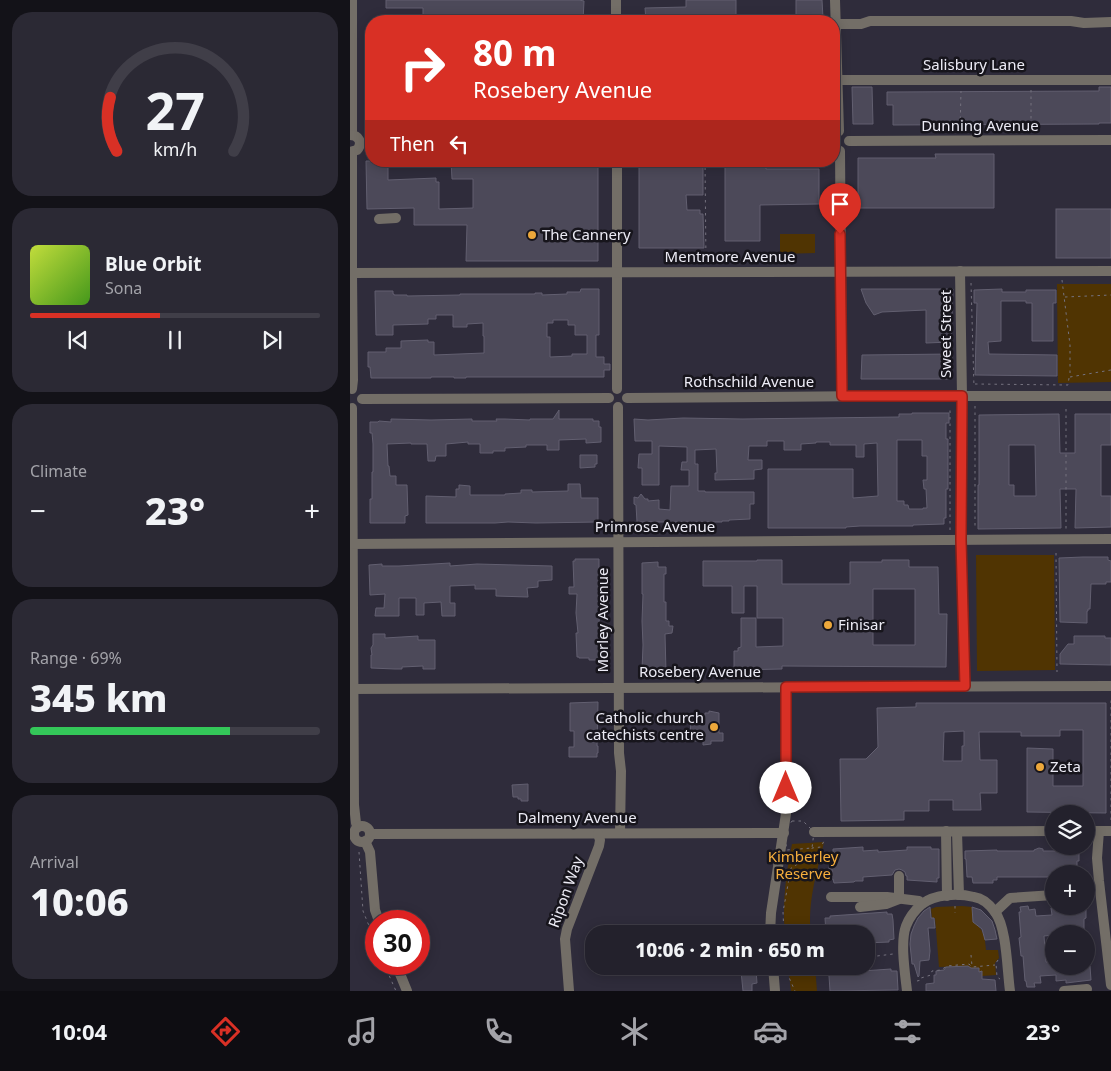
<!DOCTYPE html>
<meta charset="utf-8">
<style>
:root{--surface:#23212c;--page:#2b2934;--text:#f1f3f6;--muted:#a3a3a9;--line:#403e48;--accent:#d93025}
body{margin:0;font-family:"Noto Sans",sans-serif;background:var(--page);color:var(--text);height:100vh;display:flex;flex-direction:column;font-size:19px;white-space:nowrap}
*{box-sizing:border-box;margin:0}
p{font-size:16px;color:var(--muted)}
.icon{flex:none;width:28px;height:28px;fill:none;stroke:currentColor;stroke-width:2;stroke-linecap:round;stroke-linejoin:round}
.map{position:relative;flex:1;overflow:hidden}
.sheet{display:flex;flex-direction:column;gap:12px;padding:12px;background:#131218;width:350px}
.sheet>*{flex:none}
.hud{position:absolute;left:15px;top:15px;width:475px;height:152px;border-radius:20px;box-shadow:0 2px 12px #0003,0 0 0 1px var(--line);background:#d93025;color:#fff;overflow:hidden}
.fabs{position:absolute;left:695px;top:805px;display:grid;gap:10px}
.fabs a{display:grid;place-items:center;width:50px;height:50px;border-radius:50%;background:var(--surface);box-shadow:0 2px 12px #0003,0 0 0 1px var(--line);font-size:25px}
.speed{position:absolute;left:15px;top:910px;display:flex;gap:10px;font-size:25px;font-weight:700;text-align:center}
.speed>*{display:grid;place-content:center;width:65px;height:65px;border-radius:50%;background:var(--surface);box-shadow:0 2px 12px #0003,0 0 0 1px var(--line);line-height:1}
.speed .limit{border:8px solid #d22;background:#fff;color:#111}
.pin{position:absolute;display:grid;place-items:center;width:42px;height:42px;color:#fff;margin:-51px -21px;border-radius:50% 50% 50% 0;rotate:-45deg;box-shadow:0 0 5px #0007}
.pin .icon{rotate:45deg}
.me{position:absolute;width:55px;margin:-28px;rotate:0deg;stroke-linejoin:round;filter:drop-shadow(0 0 4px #0008)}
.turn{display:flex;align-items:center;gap:18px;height:105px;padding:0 25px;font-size:22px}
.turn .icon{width:65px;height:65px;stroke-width:2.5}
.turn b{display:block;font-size:35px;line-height:42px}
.then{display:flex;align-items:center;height:48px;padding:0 25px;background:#0003;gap:10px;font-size:19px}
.big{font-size:38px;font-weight:800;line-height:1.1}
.sheet .card{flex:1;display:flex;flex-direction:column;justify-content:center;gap:8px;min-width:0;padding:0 18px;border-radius:20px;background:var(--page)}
.sheet .dial{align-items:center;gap:0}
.dial svg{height:130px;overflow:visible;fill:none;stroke:var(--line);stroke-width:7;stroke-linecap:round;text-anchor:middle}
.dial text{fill:var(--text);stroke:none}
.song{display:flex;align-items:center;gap:15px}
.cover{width:60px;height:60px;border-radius:8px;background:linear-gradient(135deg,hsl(70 70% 55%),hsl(100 70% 35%))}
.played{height:5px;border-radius:2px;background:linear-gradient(90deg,var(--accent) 45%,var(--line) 45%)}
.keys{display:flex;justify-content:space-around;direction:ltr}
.heat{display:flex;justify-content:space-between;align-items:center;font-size:28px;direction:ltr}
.charge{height:8px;border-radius:4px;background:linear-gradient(90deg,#34c759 69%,var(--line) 0)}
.trip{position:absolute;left:235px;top:925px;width:290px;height:50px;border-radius:20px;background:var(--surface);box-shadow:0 2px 12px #0003,0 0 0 1px var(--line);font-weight:800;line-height:50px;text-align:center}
.tab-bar{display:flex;height:80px;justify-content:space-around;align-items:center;background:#0e0d12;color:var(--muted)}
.tab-bar .icon{width:35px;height:35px}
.tab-bar .active{color:var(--accent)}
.tab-bar b{font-size:22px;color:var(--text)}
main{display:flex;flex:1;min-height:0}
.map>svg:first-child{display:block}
.green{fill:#503402}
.building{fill:#4c4959;stroke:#625f70;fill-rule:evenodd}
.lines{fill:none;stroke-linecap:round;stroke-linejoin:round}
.path{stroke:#75727f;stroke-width:1;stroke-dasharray:2.5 4;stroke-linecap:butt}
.minor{stroke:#736e67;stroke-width:10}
.route-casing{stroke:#8d1f18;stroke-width:12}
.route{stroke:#d93025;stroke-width:9}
.poi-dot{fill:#eda83b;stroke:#17151c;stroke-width:2}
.labels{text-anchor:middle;stroke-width:5;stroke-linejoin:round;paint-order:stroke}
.street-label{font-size:15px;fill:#ecebf5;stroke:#17151c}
.poi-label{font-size:15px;fill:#ecebf5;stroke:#17151c;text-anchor:start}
.park-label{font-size:15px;fill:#f7af3d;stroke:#17151c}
</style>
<main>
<section class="sheet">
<div class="card dial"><svg viewBox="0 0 100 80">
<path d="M14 69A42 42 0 1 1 86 69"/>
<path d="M14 69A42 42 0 0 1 10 36" stroke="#d93025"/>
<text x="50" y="56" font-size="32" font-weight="700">27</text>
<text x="50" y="72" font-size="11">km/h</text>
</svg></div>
<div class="card">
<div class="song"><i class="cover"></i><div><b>Blue Orbit</b><p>Sona</p></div></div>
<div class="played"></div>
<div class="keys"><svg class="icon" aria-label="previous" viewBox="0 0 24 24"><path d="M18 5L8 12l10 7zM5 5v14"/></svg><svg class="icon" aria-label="pause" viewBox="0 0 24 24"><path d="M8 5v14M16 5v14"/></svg><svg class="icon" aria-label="next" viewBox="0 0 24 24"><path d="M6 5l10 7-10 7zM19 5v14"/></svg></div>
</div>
<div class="card"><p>Climate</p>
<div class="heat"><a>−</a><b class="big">23°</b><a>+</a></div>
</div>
<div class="card"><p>Range · 69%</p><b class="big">345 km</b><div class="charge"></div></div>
<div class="card"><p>Arrival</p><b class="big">10:06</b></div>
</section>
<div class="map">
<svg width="761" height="991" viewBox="0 0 761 991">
<rect width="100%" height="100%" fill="#2f2c3b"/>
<!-- green -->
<g class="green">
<polygon points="430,234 465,234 465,253 430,254"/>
<polygon points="707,284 761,284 761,382 708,383"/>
<polygon points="626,555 704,555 705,670 627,671"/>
<path d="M474,842C467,872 457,903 461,934H435C432,904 436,873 442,844Z"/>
<path d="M612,906L622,907L623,922C634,929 635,938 636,950H648L649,958L645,963L646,975L632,976V972H629V968H621L618,966L589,967L585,918H582L581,909L586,907Z"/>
<polygon points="438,966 465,966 467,991 441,991"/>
</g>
<!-- building -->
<g class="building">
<polygon points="36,0 229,0 234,1 233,21 73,21 73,8 36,8"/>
<polygon points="336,0 386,0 386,21 296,21 295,8 336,7"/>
<polygon points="446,0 472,0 473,18 468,19 468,21 446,21"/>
<rect x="15" y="43" width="6" height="21"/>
<polygon points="502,87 522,87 523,124 503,124"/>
<polygon points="749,87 761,87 761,123 749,123 749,124 543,125 543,105 537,105 537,92 749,91"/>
<polygon points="585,154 644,154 644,208 508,208 508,158 586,158"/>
<polygon points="16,161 38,161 38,180 86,178 86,182 89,182 89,209 123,208 123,179 102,179 101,161 248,161 248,261 116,261 117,225 64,225 64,208 17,209"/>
<polygon points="289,161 353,161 353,195 336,195 337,210 350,210 350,214 353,214 354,248 289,248"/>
<polygon points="375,161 416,161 416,169 469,169 469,204 410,205 410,241 375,241"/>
<rect x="706" y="209" width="55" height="49"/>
<path d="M231,289H249V335H246V357H254V364H260V370H254V377H116V378H104V377H81V378H21L20,367H18V352H36V348H51V341L78,340V342H84V355L134,353V336H133V323L117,324V327H103V315H86V319H78V324L43,325V335H26L25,291H43V294H44V295H57V296L110,295V294H185V293H192V295L217,294V292H230ZM203,320H218V325H225V335H237V354H222V356L200,357V337H197V323H203Z"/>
<polygon points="511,289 603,289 601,342 576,343 576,310 532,312 524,315 516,303"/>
<polygon points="652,289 652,292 676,292 676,290 706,290 706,303 703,303 703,341 682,341 682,303 676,303 676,301 651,301 651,341 638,342 639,354 707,355 707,376 625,375 627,303 624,303 624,290"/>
<polygon points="602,354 600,379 511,379 512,355"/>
<polygon points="209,410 209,419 243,419 243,421 249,421 249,427 251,427 251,442 236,443 236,439 209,440 209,450 197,450 197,445 176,445 176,447 155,448 155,451 143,451 143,453 130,453 130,444 118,444 118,442 96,444 96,456 86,456 85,461 78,461 77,444 61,444 61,443 37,444 38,466 39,466 40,476 46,476 46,485 57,485 58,515 55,516 55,523 20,523 20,499 22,499 22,472 23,472 23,444 22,433 20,433 20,422 28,422 29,421 41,422 41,419 81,420 122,419 122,421 147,421 146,419 155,419 180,420 180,419 203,419"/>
<path d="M562,413H599V423H596V439H598V489H596V518H594V524L563,525V526H510L496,527V528H418V469H503V498L528,496L527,443L514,444V457H506V445H480V442H466V443L451,444V450H434V441H417V446H399L398,460H412V469L404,470V479L365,480V473H367L366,449L345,450V464H348V491H355V492H404V504H400V519L379,520V521H372V522H287L286,505L284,504V497L288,498L291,494L295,499H298V501L309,500V509L320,510L321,486H339V470H331L332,462H337V447L309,446V485H292V468H288L289,454H302V441H285L284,419L298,420L333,418L392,419L549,417V414H562ZM547,440H572V456H577V480H573L574,489H576L577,508H573V509H559L558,505H554V501H547Z"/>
<path d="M709,414L710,453H725V414H761V445H751V496H761V527L725,528L726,489H710L711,528L628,529V485H629V415ZM659,445H685L686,496H664V485H659Z"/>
<polygon points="230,455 247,455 247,464 245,464 245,467 230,468"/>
<polygon points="218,484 230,484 231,498 248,498 248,522 186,523 158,522 145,523 76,523 76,496 106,497 106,489 109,489 109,485 120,486 120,495 155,495 155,494 171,493 171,490 182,490 182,492 218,491"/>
<polygon points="733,557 758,557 758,560 761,561 761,582 756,582 756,584 741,584 740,609 738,609 738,611 737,611 737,623 710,622 709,558"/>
<polygon points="225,559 249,559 249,571 250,571 250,612 249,612 250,660 239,660 239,658 229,658 229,657 227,657 226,633 228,633 226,613 227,594 219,594 219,587 224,587 223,561 225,561"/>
<path d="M407,560H432V584H500V562H532V560H559V567H588L589,614H597L596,667L432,666V669L384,670V651H388V648L391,647V618H406V647L433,646V618H407V586H394V613H382V586H353V561H407ZM523,589H565V645H523Z"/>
<polygon points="308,562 308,567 316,567 316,574 314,574 314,602 316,602 316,621 319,621 319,626 323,626 322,633 315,634 316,672 303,673 303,672 298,672 298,670 292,670 293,645 292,621 293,594 292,594 292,563"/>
<polygon points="100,563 100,566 127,564 202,566 202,580 188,581 188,587 177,588 178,597 146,596 146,589 125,589 125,585 100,586 100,603 105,603 105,616 92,616 91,602 74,603 74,615 66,615 66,598 49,598 49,616 25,616 26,608 34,608 35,594 20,595 19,565 32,564 32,566 49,566"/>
<polygon points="23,634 35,634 35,638 68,636 68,640 85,640 85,669 73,669 73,666 52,667 52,669 45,669 21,668 21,655 22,655 21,648 23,645"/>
<polygon points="724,636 755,636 755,638 761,638 761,665 710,664 710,654 718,644 724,644"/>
<polygon points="248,702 247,746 248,746 248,753 247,753 247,757 219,757 219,747 224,747 224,731 220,731 220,703"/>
<path d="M566,703H756V813L677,812V748L703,749V786H733V730H710V736H671V732H629L630,760H647V793H630L631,810H603V800H579V811H554V820L491,821L490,759H516L528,747L527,708L566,707ZM614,731V746H612V761H593L594,732Z"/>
<polygon points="359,711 369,713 369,733 373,733 373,741 361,741 361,744 353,745 353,741 341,741 340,715 355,715 355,713 359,713"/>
<polygon points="178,784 178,801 171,801 171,799 168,799 168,797 163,797 162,785"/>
<polygon points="513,847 513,851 528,850 528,852 557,850 557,847 581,847 581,849 589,849 589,878 587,878 587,882 557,880 557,876 556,876 555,872 552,870 549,869 545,870 542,875 513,877 513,881 505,881 504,882 484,883 483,879 482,879 482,869 479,869 479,858 482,859 481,853 483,853 483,849"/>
<polygon points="689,848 693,849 693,851 706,851 706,849 729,850 729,861 727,861 727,874 704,874 704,877 647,877 647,880 643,880 643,883 623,883 622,877 617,877 616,859 615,859 615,851 647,850 647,851 684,851 684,850"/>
<polygon points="678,906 679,910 685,909 686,916 702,915 701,908 710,906 736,906 736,918 734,919 734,932 704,934 704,935 694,936 696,962 704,962 704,966 740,966 741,980 716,983 716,980 706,981 706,975 690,976 691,983 684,983 685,987 677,987 676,981 675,981 673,956 671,956 669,938 671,937 669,912 671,912 670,907"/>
<polygon points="580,907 581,918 584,918 585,928 578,928 580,951 579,960 570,961 569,976 568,977 564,964 562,964 560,944 561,934 564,926 568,918 574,911"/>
<polygon points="622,907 631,910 642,921 645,930 647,939 635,940 632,929 623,922"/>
<polygon points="537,912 537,914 542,914 543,920 544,939 539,940 539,942 516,943 516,934 476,934 475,918 480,918 480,916"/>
<polygon points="471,966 513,966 512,971 541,969 541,971 547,971 548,990 480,991 479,976 475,973"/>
<polygon points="618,966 621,968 629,968 629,972 632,971 632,979 645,980 646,991 576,991 576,984 584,983 584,975 586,975 586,971 594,970 596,967"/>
<polygon points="406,970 407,983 402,984 402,991 393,991 391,971"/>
</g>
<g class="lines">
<!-- path -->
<g class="path">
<polyline points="681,90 681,131"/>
<polyline points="610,132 611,91"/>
<polyline points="355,161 356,263"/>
<polyline points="712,280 720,345 720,377 761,370"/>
<polyline points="621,283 624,387"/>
<polyline points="715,297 761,295"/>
<polyline points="625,384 718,385 719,378"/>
<polyline points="625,406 625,529"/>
<polyline points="716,409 716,529"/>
<polyline points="600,530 600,409"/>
<polyline points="706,553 707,672"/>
<polyline points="761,820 761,698"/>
<polygon points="442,821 453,821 464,832 462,848 437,850 434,833"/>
<polyline points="9,852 13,911 26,943"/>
<polyline points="605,906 605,913"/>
<polyline points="434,934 433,912 441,868 461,856 462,848 471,847 474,841"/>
<polyline points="516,948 527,955"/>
<polyline points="621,955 622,966"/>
<polyline points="516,957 526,956"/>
<polyline points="648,960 646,963 647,977 650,979"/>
<polyline points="34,964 46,991"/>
<polyline points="437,966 437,973 445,991"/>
<polyline points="515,971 527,956 543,954"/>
<polyline points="567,981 571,980 571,978 581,975 582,971 591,970 597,966 619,964 622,967 645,965"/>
</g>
<!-- minor -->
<g class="minor">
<polyline points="2,0 2,135"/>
<polyline points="266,0 266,21"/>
<polyline points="485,0 489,131"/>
<polyline points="486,24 511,24 520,21 721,21 734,23 761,22"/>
<polyline points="487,80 761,80"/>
<path d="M0,135C9,135 13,143 7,150L0,152"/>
<polyline points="499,141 761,140"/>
<polyline points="490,151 492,396"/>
<polyline points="2,152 2,273 3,380 2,389"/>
<polyline points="267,161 267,389"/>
<polyline points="29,219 46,218"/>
<polyline points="610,271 612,396 611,540 615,686"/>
<polyline points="0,273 761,271"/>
<polyline points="277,398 523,396 761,396"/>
<polyline points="12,399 259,398"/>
<polyline points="268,407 269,753 271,771 270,833"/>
<polyline points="2,408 4,805 6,823 8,827"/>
<polyline points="0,544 761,539"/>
<polyline points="0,689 761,686"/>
<circle cx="12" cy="834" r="8"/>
<polyline points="596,831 597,896"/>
<polyline points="736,831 761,831"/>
<polyline points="749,831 747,858 749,881 761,985"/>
<polyline points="464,832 704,831"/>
<polyline points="607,832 609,895"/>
<polyline points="20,834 434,833"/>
<polyline points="15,841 20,852 25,910 29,921"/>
<polyline points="481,897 537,897 569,901 572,904"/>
<polyline points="510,907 536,904 549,899 549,876"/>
<polyline points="645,912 660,898 704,895"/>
<polyline points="420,934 421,913 437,807 436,687"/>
<polyline points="46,964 57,991"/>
<polyline points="423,966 425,991"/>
<polyline points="219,991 215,939 217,929 249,846 250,840 248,834"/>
<path d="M557,991C555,973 550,942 556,926C559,918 565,910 572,904C585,894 608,893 624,897C632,898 640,905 645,912C657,928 657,970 660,991"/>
<polyline points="714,991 737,989"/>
</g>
</g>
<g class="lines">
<defs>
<polyline id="route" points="436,788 436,687 615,686 611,540 612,396 492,396 490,234"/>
</defs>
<!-- route casing -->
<use href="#route" class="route-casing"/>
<!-- route -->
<use href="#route" class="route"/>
</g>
<!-- markers -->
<g class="poi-dot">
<circle cx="182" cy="235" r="5"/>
<circle cx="478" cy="625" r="5"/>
<circle cx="364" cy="727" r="5"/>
<circle cx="690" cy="767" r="5"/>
</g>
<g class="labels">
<!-- street labels -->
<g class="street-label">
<text x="624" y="70">Salisbury Lane</text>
<text x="630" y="131">Dunning Avenue</text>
<text x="380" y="262">Mentmore Avenue</text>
<text transform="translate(596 334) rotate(-90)" y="5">Sweet Street</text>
<text x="399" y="387">Rothschild Avenue</text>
<text x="305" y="532">Primrose Avenue</text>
<text transform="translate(253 620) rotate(-90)" y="5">Morley Avenue</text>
<text x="350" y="677">Rosebery Avenue</text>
<text x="227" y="823">Dalmeny Avenue</text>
<text transform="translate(216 892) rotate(-70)" y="5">Ripon Way</text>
</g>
<!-- poi labels -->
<g class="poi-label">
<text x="192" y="240">The Cannery</text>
<text x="488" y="630">Finisar</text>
<text x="354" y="723" text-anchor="end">Catholic church<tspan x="354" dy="17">catechists centre</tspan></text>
<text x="700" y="772">Zeta</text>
</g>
<!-- park labels -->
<g class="park-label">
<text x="453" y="862">Kimberley<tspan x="453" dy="17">Reserve</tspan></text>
</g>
</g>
</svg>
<div class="fabs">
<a><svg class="icon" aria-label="layers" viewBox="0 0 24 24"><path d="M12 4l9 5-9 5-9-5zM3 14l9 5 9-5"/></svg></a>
<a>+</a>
<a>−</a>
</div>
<div class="speed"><div class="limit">30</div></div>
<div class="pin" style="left:490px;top:234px;background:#d93025"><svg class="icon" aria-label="arrive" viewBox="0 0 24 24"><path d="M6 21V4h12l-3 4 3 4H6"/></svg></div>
<svg class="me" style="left:436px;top:788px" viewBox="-20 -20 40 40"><circle r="19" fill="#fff"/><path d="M0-13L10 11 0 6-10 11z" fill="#d93025"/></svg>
<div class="trip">10:06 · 2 min · 650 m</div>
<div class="hud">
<div class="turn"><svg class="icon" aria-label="right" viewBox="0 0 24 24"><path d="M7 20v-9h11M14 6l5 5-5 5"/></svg><div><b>80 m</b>Rosebery Avenue</div></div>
<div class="then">Then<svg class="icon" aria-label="left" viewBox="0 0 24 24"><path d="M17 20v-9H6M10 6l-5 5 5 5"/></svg></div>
</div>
</div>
</main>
<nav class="tab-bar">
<b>10:04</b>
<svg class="icon active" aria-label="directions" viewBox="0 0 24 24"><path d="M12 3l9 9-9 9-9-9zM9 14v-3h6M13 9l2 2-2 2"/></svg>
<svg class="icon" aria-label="music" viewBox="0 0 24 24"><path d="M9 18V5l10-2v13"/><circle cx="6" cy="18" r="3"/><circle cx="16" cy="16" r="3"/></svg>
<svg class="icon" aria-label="phone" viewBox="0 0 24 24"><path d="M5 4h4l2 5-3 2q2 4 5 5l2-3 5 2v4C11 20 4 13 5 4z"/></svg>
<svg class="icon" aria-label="climate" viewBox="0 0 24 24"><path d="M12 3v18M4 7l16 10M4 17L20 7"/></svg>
<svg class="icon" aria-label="car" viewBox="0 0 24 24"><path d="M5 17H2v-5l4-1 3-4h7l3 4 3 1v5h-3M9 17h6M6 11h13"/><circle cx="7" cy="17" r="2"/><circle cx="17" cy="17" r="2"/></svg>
<svg class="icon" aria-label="filters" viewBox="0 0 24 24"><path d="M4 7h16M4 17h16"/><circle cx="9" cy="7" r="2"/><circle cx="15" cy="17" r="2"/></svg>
<b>23°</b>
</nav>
